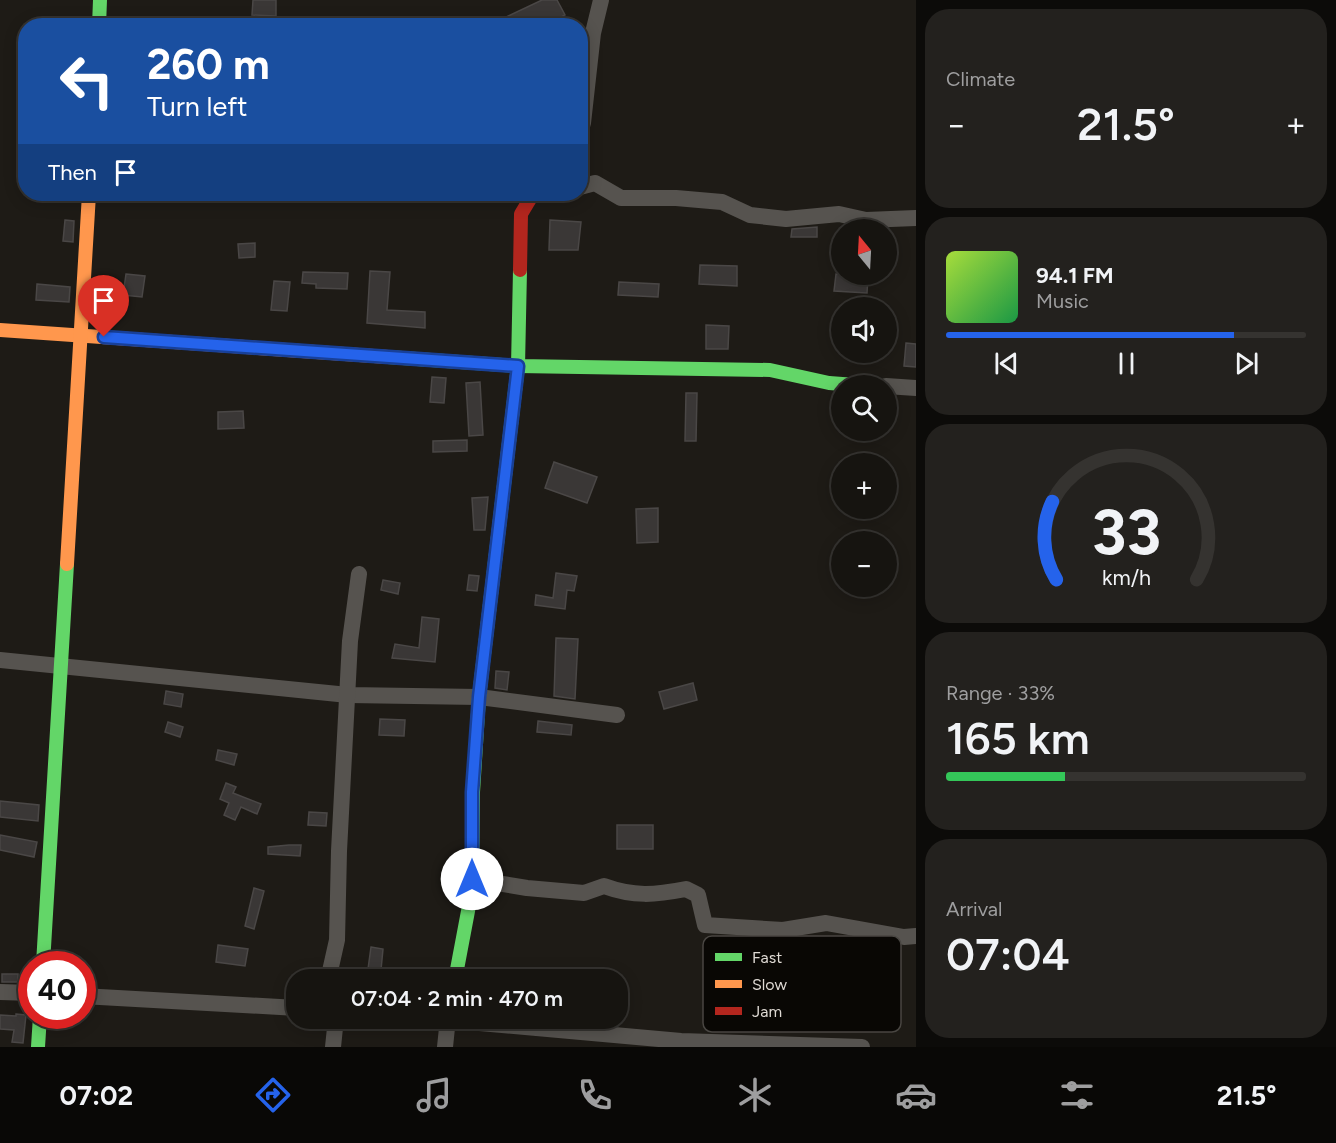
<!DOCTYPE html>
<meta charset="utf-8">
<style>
:root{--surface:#161410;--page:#23211e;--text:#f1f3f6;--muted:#9e9e9f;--line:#353330;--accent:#2563eb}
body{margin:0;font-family:Figtree,sans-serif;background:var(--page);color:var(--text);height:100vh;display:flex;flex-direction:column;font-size:22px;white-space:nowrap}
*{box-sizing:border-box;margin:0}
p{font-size:20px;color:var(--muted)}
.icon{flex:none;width:33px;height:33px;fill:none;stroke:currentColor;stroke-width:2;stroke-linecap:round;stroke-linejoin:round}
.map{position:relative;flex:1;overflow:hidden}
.sheet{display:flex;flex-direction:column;gap:9px;padding:9px;background:#0c0b09;width:420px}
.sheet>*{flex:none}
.banner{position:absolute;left:18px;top:18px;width:570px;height:183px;border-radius:24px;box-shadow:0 3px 15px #0003,0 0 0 2px var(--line);background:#1a4fa0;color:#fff;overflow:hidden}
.needle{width:39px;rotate:342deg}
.buttons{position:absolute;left:831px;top:219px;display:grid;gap:12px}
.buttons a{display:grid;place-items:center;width:66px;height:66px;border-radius:50%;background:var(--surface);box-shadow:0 3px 15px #0003,0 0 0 2px var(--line);font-size:30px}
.speed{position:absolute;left:18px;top:951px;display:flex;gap:12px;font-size:30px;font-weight:700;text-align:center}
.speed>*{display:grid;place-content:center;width:78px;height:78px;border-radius:50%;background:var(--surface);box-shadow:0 3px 15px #0003,0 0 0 2px var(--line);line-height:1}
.speed .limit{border:9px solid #d22;background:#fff;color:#111}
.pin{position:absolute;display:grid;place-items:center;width:51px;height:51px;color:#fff;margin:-62px -26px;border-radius:50% 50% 50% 0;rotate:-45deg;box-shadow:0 0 6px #0007}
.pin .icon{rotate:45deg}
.me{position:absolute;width:66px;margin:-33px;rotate:0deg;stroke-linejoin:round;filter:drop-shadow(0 0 4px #0008)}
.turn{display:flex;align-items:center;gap:21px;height:126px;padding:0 30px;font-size:27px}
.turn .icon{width:78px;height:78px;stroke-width:2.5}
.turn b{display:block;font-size:42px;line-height:51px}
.then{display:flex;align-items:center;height:57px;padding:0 30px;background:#0003;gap:12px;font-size:22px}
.big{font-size:45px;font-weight:600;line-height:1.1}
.sheet .widget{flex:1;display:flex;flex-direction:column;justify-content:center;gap:9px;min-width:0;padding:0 21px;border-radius:24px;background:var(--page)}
.sheet .dial{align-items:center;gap:0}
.dial svg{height:156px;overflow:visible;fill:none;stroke:var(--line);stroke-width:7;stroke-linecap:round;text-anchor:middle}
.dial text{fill:var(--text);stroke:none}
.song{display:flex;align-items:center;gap:18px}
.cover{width:72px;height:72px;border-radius:9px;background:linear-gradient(135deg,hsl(80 70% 55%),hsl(140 70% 35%))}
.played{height:6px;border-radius:3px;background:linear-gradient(90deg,var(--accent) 80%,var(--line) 80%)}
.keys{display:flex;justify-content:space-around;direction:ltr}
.heat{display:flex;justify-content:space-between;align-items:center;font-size:33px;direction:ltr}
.charge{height:9px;border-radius:4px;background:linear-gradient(90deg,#34c759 33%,var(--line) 0)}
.trip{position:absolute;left:286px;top:969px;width:342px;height:60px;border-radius:24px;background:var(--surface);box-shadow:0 3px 15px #0003,0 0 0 2px var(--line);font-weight:600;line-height:60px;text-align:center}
.tabs{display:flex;height:96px;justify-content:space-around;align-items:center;background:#090806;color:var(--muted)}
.tabs .icon{width:42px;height:42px}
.tabs .selected{color:var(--accent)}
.tabs b{font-size:27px;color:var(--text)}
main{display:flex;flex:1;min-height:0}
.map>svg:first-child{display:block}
.building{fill:#3a3736;stroke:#4a4746;stroke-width:1.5}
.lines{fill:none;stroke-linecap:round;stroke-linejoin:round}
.street{stroke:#56534f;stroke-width:16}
.fast{stroke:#63d668;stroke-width:14}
.slow{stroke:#ff974d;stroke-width:14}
.jam{stroke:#b3261e;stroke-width:14}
.route-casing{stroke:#184099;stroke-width:15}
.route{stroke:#2563eb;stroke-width:10}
.key{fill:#090704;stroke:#494642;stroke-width:1.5}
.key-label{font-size:16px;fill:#dfdad4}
</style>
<main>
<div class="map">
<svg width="916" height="1047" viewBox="0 0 916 1047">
<rect width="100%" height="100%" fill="#1e1b16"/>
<!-- building -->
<g class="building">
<polygon points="253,0 276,0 276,16 252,15"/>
<polygon points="542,0 557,0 565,15 543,26 510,26 506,17"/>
<polygon points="65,220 74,221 73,242 63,241"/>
<polygon points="550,220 581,222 578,250 549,250"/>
<polygon points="817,227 817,237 791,237 792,229"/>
<polygon points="255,243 255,257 239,258 238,244"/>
<polygon points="700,265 737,266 737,286 699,284"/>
<polygon points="370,271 390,272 387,310 425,312 425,328 367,323"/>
<polygon points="303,272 348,273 347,289 316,288 316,284 302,283"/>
<polygon points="126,274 145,276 142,297 123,295"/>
<polygon points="836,274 868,277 867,293 834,291"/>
<polygon points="274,281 290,282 287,311 271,310"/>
<polygon points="619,282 659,284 658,297 618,295"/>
<polygon points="37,284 70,287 69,302 36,300"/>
<polygon points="706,325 729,326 728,349 706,349"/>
<polygon points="906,343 916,344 916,367 904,366"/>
<polygon points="432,377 446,378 444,403 430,402"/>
<polygon points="480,382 483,435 469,436 466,383"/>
<polygon points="686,393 697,393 696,441 685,441"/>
<polygon points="243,411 244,428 218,429 218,412"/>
<polygon points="467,440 467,451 433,452 433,441"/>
<polygon points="554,462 597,477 587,503 545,488"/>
<polygon points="488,497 485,530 474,530 472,498"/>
<polygon points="658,508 658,542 637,543 636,509"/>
<polygon points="556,573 577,576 574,591 567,590 565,609 535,605 536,595 553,598"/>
<polygon points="469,575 479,576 477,591 467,590"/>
<polygon points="383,580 400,583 398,594 381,590"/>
<polygon points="422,617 439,619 435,662 392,658 395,644 419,648"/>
<polygon points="556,638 578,639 575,699 554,696"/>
<polygon points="496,671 509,672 507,690 495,688"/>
<polygon points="693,683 697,700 664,709 659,692"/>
<polygon points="166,691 183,694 181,707 164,704"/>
<polygon points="380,719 405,720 404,736 379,735"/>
<polygon points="538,721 572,725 571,735 537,732"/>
<polygon points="168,722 183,727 180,737 165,732"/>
<polygon points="218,750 237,754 234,765 216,760"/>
<polygon points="226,783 236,787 233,793 261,804 257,814 241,807 235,820 224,815 229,803 220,799"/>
<polygon points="0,801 39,805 38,821 0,817"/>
<polygon points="309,812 327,813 326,826 308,825"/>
<rect x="617" y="825" width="36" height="24"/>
<polygon points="0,835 37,842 34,857 0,850"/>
<polygon points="289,845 301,845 300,856 268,854 268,847"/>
<polygon points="254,888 264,891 254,929 245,926"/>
<polygon points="218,945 248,949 245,966 216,962"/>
<polygon points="371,947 383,949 381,970 368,969"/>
<rect x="2" y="974" width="16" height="8"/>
<polygon points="16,1014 26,1015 23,1043 12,1042 14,1030 0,1029 0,1015 16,1016"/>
</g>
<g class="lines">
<!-- street -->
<g class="street">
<polyline points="580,126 583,123 593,33 601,0"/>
<polyline points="580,187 595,183 621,198 676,198 722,202 750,215 786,219 839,214 866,220 916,218"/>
<polyline points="886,386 916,388"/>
<polyline points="0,660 348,695 479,697 617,715"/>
<path d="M472,879L527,888L584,893L604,886C634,897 655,895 686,889L698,895L705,925L783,930L826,923L904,937L916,936"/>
<polyline points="328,980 337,940 339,851 350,641 359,574"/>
<polyline points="0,992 32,993"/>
<polyline points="82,996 297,1008"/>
<polyline points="423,1018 681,1041 862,1047"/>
<polyline points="333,1047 336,1018"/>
<polyline points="445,1047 448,1018"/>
</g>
<!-- fast -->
<g class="fast">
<polyline points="99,26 100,0"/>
<polyline points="388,357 518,366 770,370 829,383 869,386"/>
<polyline points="43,964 67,564"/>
<polyline points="455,980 472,890 473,792 479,697 518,366 520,270"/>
<polyline points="38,1047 40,1016"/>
</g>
<!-- slow -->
<g class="slow">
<polyline points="0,330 388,357"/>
<polyline points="67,564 89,194"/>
</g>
<!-- jam -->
<polyline class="jam" points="520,270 521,214 533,194"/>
</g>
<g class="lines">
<defs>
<polyline id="route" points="104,337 518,366 479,697 472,792 472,879"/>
</defs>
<!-- route casing -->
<use href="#route" class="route-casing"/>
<!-- route -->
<use href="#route" class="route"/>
</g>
<!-- legend -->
<rect x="703" y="936" width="198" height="96" rx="9" class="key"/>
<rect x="715" y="953" width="27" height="8" fill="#63d668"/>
<rect x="715" y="980" width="27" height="8" fill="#ff974d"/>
<rect x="715" y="1007" width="27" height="8" fill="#b3261e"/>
<g class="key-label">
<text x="752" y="963">Fast</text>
<text x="752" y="990">Slow</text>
<text x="752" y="1017">Jam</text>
</g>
</svg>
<div class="buttons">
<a><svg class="needle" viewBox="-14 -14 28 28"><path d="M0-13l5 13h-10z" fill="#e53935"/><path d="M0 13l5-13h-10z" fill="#9e9e9f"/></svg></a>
<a><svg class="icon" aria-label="sound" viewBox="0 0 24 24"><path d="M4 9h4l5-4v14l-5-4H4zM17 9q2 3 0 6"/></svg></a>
<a><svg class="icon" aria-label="search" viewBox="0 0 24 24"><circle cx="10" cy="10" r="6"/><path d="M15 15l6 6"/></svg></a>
<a>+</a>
<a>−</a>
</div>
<div class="speed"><div class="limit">40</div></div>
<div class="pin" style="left:104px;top:337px;background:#d93025"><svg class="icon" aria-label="arrive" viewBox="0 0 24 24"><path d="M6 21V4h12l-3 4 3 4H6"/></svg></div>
<svg class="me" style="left:472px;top:879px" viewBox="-20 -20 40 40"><circle r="19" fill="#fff"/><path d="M0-13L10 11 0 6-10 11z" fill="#2563eb"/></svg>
<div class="trip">07:04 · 2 min · 470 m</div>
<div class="banner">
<div class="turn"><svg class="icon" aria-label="left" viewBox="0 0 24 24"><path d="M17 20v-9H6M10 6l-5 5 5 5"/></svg><div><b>260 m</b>Turn left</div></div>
<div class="then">Then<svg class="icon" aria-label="arrive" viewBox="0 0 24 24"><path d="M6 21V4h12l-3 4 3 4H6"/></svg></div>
</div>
</div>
<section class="sheet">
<div class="widget"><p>Climate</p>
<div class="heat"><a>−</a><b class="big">21.5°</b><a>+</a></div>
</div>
<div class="widget">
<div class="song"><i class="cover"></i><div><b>94.1 FM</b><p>Music</p></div></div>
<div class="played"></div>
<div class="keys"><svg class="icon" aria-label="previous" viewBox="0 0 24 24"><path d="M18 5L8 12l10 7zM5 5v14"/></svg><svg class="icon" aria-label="pause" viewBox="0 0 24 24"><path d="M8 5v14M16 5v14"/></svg><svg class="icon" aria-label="next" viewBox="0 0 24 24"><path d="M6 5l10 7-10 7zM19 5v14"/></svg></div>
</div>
<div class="widget dial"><svg viewBox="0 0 100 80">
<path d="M14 69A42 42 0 1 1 86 69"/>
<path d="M14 69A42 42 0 0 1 12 29" stroke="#2563eb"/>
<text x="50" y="56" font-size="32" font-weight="700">33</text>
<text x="50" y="72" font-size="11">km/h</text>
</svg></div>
<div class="widget"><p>Range · 33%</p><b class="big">165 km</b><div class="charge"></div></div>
<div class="widget"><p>Arrival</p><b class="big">07:04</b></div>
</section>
</main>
<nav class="tabs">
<b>07:02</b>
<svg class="icon selected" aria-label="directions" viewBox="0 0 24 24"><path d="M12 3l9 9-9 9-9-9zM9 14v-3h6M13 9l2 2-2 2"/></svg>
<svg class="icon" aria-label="music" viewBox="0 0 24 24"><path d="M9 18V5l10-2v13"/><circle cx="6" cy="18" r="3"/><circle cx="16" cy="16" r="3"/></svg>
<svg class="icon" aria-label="phone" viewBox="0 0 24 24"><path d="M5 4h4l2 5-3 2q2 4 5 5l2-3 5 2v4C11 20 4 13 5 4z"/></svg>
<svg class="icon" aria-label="climate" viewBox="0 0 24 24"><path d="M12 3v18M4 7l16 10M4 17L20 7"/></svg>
<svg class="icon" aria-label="car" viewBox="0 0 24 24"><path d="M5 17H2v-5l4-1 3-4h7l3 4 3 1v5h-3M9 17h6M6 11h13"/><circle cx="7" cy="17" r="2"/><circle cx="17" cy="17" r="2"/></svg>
<svg class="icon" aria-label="filters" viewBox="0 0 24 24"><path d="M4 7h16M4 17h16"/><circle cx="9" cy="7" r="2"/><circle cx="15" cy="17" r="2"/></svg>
<b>21.5°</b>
</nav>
